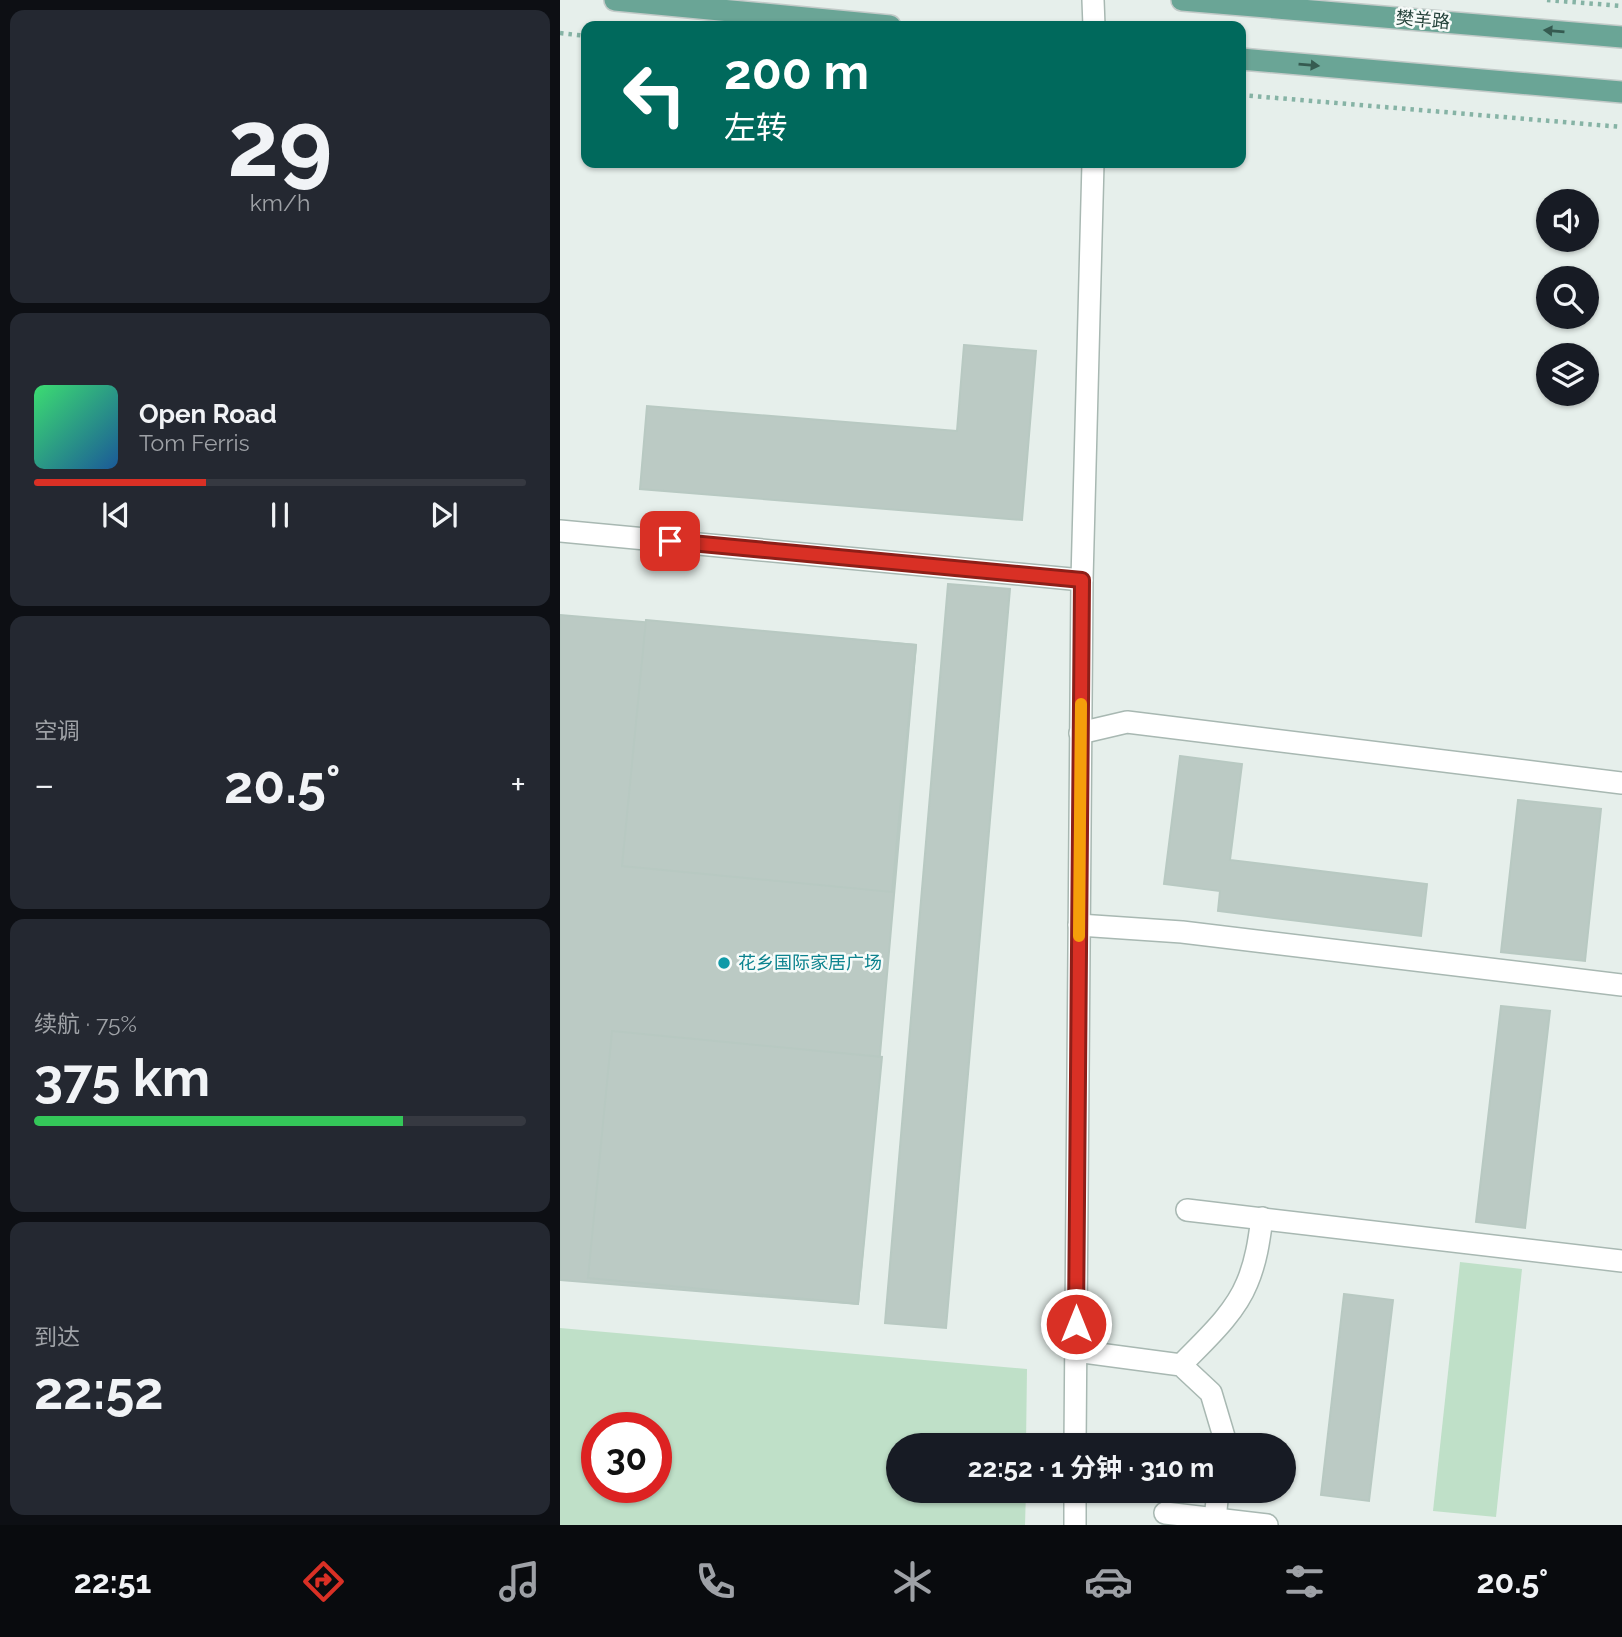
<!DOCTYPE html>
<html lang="zh">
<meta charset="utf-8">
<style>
:root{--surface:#171b24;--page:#242831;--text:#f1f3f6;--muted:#9ea1a6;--line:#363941;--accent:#d93025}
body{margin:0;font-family:Raleway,"Noto Sans SC",sans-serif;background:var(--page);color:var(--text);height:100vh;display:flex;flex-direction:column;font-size:26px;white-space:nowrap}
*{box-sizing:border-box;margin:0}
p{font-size:23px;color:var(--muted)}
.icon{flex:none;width:38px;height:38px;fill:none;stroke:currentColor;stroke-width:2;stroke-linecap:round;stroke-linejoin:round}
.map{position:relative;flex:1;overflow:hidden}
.sheet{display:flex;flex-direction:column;gap:10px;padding:10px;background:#0d0f14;width:560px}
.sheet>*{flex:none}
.hud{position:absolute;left:21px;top:21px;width:665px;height:147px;border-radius:14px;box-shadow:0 2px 5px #0004;background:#00695c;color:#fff;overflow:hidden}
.controls{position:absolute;left:976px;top:189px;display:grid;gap:14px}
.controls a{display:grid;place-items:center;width:63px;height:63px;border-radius:50%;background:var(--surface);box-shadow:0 2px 5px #0004;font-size:35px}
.speed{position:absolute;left:21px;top:1412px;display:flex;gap:14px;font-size:35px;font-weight:700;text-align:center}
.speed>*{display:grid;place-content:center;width:91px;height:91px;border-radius:50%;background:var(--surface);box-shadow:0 2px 5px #0004;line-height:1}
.speed .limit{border:10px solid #d22;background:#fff;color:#111}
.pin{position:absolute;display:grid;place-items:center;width:60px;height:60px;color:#fff;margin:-30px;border-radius:14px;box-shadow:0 4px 10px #0006}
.me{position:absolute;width:77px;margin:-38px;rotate:0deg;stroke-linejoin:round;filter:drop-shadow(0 0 5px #0008)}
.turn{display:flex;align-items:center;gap:24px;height:147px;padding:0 28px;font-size:32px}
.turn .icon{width:91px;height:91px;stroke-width:2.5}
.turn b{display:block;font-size:49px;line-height:60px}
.big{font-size:52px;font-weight:700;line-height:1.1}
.sheet .widget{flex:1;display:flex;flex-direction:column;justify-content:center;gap:10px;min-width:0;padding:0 24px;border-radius:14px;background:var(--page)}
.sheet .dial{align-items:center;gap:0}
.dial b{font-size:91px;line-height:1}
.song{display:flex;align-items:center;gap:21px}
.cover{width:84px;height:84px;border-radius:10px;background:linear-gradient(135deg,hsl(140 70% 55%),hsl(210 70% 35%))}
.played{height:7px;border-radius:4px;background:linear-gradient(90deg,var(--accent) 35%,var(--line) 35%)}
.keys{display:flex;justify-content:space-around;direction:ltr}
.heat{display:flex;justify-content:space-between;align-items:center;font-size:38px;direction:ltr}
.charge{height:10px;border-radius:5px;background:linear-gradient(90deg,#34c759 75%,var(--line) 0)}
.trip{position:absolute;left:326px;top:1433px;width:410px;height:70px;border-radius:35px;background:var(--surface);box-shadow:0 2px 5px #0004;font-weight:700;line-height:70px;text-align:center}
.menu{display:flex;height:112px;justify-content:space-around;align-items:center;background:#090b0e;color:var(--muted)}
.menu .icon{width:49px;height:49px}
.menu .active{color:var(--accent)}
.menu b{font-size:32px;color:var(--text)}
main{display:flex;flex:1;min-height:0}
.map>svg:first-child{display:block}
.green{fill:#bfe0c8;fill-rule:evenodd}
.building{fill:#bbcac4;stroke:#b8c9c2;stroke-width:2}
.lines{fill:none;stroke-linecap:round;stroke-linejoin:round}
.minor-casing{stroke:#a8b8b2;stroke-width:24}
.major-casing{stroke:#c2cac8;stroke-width:24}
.path{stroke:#86b3a5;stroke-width:4.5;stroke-dasharray:3.5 5;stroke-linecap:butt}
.minor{stroke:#fff;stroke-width:21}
.major{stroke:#6aa596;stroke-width:21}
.oneway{fill:#365b51}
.route-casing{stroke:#8d1f18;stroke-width:18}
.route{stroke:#d93025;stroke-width:12}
.slow{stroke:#f59e0b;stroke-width:12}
.culture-dot{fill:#0f9aa8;stroke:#f7fbf9;stroke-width:2.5}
.labels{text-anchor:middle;stroke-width:5;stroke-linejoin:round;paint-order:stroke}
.street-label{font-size:18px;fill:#24423a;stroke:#f7fbf9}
.culture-label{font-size:18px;fill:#0d838f;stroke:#f7fbf9;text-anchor:start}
</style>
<main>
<section class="sheet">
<div class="widget dial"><b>29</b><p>km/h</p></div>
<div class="widget">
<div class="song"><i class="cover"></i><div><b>Open Road</b><p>Tom Ferris</p></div></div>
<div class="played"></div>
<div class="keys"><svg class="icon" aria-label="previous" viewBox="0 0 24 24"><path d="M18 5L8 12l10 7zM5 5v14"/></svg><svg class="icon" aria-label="pause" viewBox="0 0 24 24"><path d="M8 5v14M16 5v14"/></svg><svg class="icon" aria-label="next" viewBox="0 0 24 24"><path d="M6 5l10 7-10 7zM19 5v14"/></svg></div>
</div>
<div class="widget"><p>空调</p>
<div class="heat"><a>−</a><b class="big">20.5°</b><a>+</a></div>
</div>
<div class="widget"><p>续航 · 75%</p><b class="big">375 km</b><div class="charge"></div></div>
<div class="widget"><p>到达</p><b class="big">22:52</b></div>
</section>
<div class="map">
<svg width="1062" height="1525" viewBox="0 0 1062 1525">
<rect width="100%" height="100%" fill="#e6efeb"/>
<!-- green -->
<g class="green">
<polygon points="900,1262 962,1269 936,1517 873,1511"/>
<path d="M0,1328L467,1369L466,1445L338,1446V1491H466L465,1525H0ZM37,1428H96V1488H37Z"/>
</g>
<!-- building -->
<g class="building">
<polygon points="404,345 476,351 462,520 80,489 87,406 397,431"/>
<polygon points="388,584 450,589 386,1328 325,1323"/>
<polygon points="0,615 356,645 298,1304 0,1280"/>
<polygon points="86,620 356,645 332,892 62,866"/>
<polygon points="620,756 682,764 670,860 867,884 861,936 658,911 660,891 604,884"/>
<polygon points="958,800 1041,809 1025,961 941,952"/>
<polygon points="941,1006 990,1011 965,1228 916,1222"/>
<polygon points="52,1031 322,1057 298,1304 28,1278"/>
<polygon points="784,1294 833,1300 809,1501 761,1495"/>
</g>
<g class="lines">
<defs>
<g id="minor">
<polyline points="533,0 534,26"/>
<polyline points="0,531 522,580"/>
<polyline points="520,733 567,722 1062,783"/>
<polyline points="519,925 622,932 1062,985"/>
<polyline points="627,1210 1062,1261"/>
<polyline points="516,1351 621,1365 651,1393 665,1440 664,1446"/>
<path d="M621,1365C644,1341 674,1315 687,1283C696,1262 699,1241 702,1218"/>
<polyline points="515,1446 522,580 533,163"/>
<polyline points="605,1513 707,1525"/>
<polyline points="655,1519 658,1491"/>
<polyline points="515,1525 515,1491"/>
</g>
<g id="major">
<polyline points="55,0 330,26"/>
<polyline points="622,0 1062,37"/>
<polyline points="681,59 1062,92"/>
</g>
</defs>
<!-- minor casing -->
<use href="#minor" class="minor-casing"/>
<!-- major casing -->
<use href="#major" class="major-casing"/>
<!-- path -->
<g class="path">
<polyline points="987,0 1062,6"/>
<polyline points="0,33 26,36"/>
<polyline points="681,95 1062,127"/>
</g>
<!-- minor -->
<use href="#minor" class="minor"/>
<!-- major -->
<use href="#major" class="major"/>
</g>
<!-- one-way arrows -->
<defs><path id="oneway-solid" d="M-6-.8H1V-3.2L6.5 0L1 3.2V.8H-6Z" transform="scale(1.75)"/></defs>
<g class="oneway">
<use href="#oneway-solid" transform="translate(994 31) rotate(-175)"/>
<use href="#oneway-solid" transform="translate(749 65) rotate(5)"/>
</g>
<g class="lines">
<defs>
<polyline id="route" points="110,541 522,580 516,1324"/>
</defs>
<!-- route casing -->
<use href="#route" class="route-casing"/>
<!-- route -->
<use href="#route" class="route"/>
<!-- slow -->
<polyline class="slow" points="519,936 521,704"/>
</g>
<!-- markers -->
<circle class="culture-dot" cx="164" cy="963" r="7"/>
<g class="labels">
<!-- street labels -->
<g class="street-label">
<text transform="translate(863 20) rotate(5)" y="6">樊羊路</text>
</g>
<!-- culture labels -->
<g class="culture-label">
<text x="178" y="969">花乡国际家居广场</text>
</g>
</g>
</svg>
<div class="controls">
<a><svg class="icon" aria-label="sound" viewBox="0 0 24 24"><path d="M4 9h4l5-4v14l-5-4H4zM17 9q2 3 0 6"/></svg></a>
<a><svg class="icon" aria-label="search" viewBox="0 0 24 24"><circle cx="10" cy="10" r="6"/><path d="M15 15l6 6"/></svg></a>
<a><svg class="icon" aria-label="layers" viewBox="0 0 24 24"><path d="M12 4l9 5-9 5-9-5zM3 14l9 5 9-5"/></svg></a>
</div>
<div class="speed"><div class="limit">30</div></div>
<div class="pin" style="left:110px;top:541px;background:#d93025"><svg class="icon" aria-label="arrive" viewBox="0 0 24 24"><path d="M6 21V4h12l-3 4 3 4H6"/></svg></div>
<svg class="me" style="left:516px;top:1324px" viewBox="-20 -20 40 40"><circle r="17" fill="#d93025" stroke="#fff" stroke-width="3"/><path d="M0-11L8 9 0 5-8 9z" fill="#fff"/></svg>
<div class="trip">22:52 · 1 分钟 · 310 m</div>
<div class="hud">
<div class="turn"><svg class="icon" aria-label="left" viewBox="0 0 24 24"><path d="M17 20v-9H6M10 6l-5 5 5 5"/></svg><div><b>200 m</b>左转</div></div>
</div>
</div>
</main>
<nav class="menu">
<b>22:51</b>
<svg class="icon active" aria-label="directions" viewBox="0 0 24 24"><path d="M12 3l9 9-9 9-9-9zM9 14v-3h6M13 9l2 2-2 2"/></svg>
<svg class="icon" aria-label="music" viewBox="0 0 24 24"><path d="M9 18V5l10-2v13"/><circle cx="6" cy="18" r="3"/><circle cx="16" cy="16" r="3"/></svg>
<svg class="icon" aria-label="phone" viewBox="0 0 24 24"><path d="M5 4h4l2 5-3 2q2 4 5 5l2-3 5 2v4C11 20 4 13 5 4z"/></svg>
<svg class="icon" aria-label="climate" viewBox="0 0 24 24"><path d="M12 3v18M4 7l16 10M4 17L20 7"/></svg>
<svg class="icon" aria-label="car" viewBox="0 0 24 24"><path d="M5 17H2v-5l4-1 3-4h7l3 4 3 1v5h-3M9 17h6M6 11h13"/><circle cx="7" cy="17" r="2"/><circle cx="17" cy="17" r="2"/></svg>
<svg class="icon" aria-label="filters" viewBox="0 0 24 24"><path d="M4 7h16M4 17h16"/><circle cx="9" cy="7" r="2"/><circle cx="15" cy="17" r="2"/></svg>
<b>20.5°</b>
</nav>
